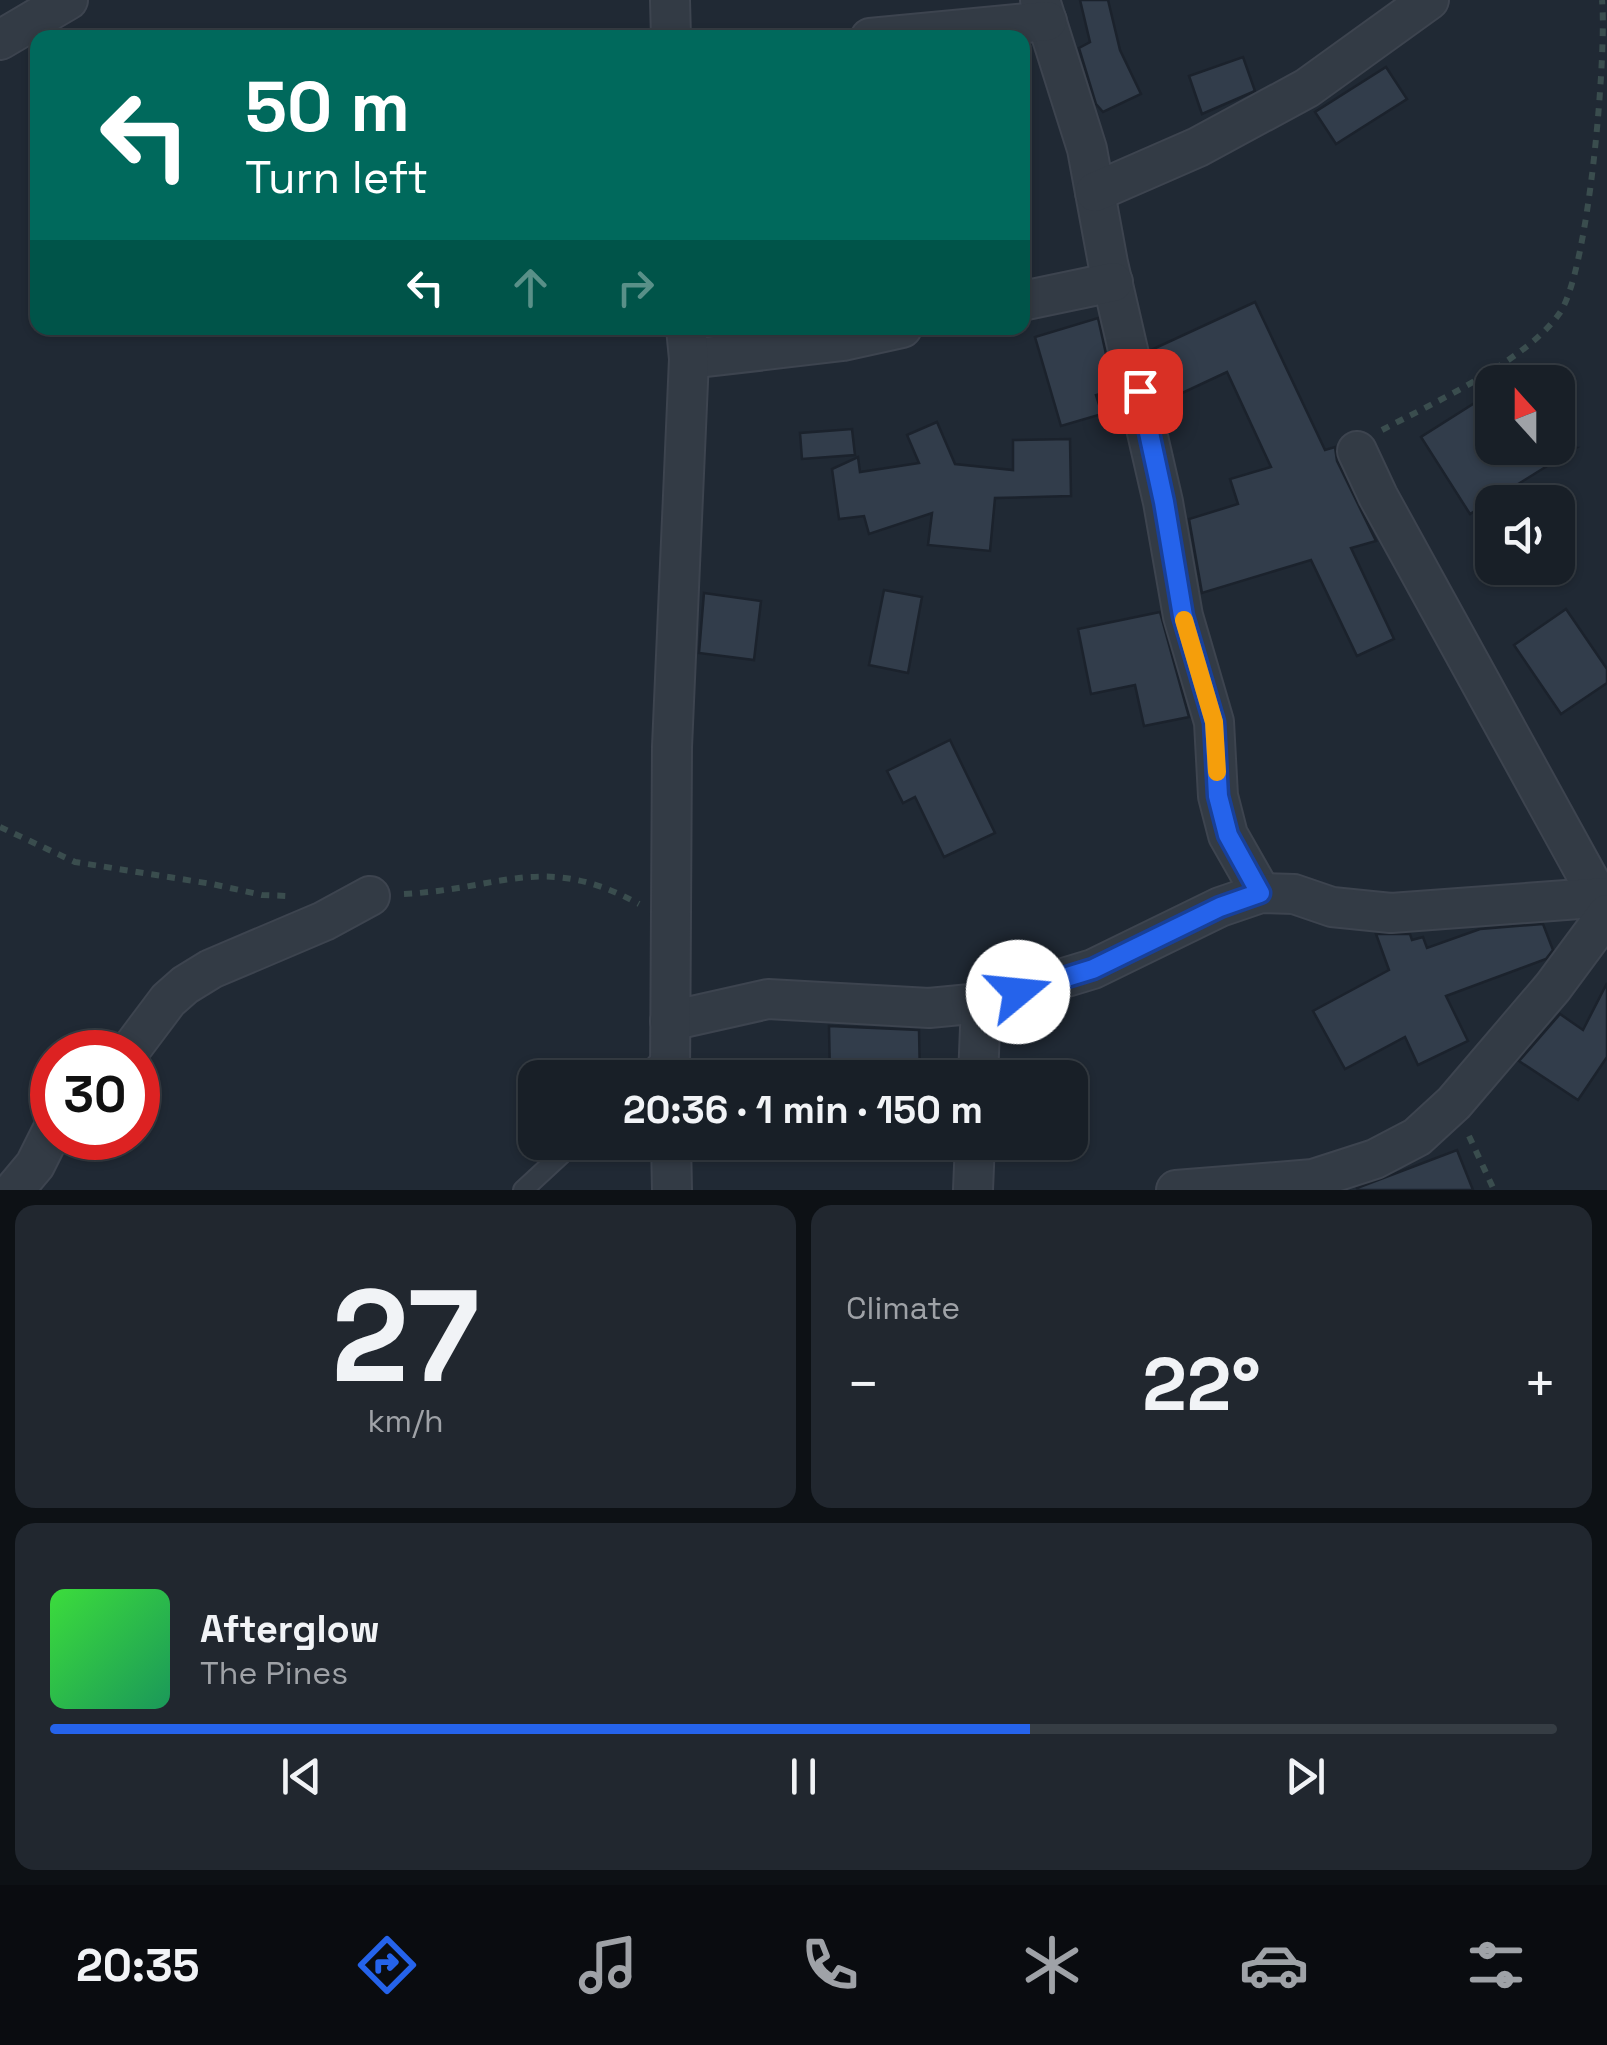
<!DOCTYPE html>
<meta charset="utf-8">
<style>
:root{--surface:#181f27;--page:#21272f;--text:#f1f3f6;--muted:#9fa2a7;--line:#363d44;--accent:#2563eb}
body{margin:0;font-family:"Space Grotesk",sans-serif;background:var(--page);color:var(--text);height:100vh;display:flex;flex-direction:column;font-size:38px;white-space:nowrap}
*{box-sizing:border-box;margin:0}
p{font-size:32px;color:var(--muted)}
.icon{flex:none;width:55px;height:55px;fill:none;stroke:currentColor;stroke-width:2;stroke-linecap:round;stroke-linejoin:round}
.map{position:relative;height:1190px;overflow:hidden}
.panel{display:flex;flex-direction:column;gap:15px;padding:15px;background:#0d1115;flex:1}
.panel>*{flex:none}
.guide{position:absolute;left:30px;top:30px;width:1000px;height:305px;border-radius:20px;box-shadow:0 2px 8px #0004,0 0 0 2px var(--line);background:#00695c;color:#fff;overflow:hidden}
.needle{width:65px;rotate:339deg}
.buttons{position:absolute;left:1475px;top:365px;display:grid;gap:20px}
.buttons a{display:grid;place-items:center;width:100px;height:100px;border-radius:20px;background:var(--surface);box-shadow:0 2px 8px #0004,0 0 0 2px var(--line);font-size:50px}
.speed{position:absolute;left:30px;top:1030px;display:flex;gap:20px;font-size:50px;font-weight:700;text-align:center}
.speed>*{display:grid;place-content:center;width:130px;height:130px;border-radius:50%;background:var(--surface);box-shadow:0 2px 8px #0004,0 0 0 2px var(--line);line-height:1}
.speed .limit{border:15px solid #d22;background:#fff;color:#111}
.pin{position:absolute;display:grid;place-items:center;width:85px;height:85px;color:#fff;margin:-42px;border-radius:20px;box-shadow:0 5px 15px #0006}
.me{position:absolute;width:110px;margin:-55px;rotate:73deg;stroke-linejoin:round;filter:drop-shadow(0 0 8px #0008)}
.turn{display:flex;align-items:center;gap:35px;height:210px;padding:0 50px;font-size:45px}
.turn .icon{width:130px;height:130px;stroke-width:2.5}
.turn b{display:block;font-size:70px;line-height:85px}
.lanes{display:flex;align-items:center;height:95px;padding:0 50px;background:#0003;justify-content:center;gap:50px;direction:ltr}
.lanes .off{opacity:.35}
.big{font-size:75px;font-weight:700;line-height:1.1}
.panel .tile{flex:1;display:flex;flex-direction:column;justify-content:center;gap:15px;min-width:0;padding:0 35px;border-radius:20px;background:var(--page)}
.panel .dial{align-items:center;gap:0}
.dial b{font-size:130px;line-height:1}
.song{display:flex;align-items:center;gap:30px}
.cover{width:120px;height:120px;border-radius:15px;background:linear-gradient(135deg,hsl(120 70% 55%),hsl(150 70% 35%))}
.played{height:10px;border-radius:5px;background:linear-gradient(90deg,var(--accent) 65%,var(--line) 65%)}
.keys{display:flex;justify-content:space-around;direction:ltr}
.heat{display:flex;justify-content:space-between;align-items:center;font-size:55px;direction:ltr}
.panel .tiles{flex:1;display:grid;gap:15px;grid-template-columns:1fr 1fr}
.tile:last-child{grid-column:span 2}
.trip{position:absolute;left:518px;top:1060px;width:570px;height:100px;border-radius:20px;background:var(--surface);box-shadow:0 2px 8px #0004,0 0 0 2px var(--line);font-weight:700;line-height:100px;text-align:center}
.tabs{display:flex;height:160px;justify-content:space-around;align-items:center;background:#0a0c10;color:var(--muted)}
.tabs .icon{width:70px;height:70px}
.tabs .current{color:var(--accent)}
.tabs b{font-size:45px;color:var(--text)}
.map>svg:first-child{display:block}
.building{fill:#323d4b;stroke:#1b222c;stroke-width:2.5}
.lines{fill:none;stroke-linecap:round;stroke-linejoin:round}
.lane-casing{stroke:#3d444f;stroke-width:22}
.street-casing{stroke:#3d444f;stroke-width:42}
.path{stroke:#3a4d4e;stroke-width:6;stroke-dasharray:8 8;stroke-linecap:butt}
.lane{stroke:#333b45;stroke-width:18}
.street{stroke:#333b45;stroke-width:38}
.route-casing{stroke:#184099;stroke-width:25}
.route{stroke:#2563eb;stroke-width:18}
.slow{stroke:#f59e0b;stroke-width:18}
</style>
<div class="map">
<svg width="1607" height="1190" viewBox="0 0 1607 1190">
<rect width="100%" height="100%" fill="#202934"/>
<!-- building -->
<g class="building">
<polygon points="1080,0 1108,0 1120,50 1141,94 1103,112 1096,104 1079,48 1090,42"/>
<polygon points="1243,57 1255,91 1202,114 1189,76"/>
<polygon points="1386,67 1407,99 1336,144 1315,112"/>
<polygon points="1255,302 1325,450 1335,447 1337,461 1376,541 1351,548 1394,639 1357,656 1311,560 1202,593 1189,519 1238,504 1230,479 1271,467 1227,372 1163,402 1151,350"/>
<polygon points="1098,318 1114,390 1096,395 1102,414 1061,426 1035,337"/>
<polygon points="1492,392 1492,448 1576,448 1470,514 1421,437"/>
<polygon points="937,422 955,464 1013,470 1013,440 1070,439 1071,496 995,498 990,551 928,545 932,513 869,534 864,516 839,519 832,469 858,457 860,472 919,463 907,435"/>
<polygon points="852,429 855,455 802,459 800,433"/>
<polygon points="884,590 922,597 908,673 869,665"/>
<polygon points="704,593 761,601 754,660 699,653"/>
<polygon points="1566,609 1607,669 1607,683 1561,714 1514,645"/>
<polygon points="1160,612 1189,717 1144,726 1135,685 1091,694 1078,629"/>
<polygon points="950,740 995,833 944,857 915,797 903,803 887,771"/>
<polygon points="1543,924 1553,950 1546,959 1446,996 1468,1041 1418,1065 1405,1037 1345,1069 1313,1011 1389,970 1376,934 1410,934 1412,940 1423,937 1427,948 1480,929"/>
<polygon points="1607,983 1607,1057 1578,1100 1519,1061 1560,1014 1583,1030"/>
<polygon points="829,1026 919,1030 920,1078 830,1078"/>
<polygon points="1457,1150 1473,1190 1358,1190 1357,1188"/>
</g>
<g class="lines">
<defs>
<g id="lane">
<polyline points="643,1078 667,1053"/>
<polyline points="523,1190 575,1142"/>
</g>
<g id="street">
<polyline points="670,0 671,38"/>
<polyline points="1040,0 1087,149 1108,263 1163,502 1183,616 1214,722 1218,796 1228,835 1261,893"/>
<polyline points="870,38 1047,21"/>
<polyline points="0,40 68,0"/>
<polyline points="1095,192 1198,147 1307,88 1429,0"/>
<polyline points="1022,301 1113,282"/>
<polyline points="689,359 843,341 902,328"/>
<polyline points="1357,451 1378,496 1598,896"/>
<polyline points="670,1021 768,999 929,1008 981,1003 1093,969 1220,907 1261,893 1294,894 1332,907 1391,913 1607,897"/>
<polyline points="129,1052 168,1000 185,985 211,969 324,921 370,896"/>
<polyline points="670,1078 672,747 689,359 686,328"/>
<polyline points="978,1078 981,1003"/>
<polyline points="671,1142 672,1190"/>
<polyline points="14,1190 35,1165 52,1131"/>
<polyline points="973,1190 975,1142"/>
<polyline points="1176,1190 1313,1179 1375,1159 1417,1137 1454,1103 1553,987 1607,914"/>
</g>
</defs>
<!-- lane casing -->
<use href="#lane" class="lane-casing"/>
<!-- street casing -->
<use href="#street" class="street-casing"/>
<!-- path -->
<g class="path">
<path d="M1382,430C1433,403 1526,361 1559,314C1589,273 1607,52 1602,0"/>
<polyline points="0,827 75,862 212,884 262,895 287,896"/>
<path d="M404,894C502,889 544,852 639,904"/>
<polyline points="1469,1136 1494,1190"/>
</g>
<!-- lane -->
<use href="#lane" class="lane"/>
<!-- street -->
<use href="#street" class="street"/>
</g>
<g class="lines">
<defs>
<polyline id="route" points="1018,992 1093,969 1220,907 1260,893 1228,835 1218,796 1214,722 1183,616 1164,502 1140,391"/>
</defs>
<!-- route casing -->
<use href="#route" class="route-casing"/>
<!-- route -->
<use href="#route" class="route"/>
<!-- slow -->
<polyline class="slow" points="1184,620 1214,722 1217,772"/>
</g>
</svg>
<div class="buttons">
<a><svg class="needle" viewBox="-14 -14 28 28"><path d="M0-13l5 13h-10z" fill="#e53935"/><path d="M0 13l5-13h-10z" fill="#9fa2a7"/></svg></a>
<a><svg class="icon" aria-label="sound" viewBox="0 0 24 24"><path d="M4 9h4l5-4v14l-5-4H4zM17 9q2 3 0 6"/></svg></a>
</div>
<div class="speed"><div class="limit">30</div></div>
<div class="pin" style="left:1140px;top:391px;background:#d93025"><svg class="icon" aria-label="arrive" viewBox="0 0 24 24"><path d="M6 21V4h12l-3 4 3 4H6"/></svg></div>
<svg class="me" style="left:1018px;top:992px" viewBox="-20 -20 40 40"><circle r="19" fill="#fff"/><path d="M0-13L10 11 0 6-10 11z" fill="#2563eb"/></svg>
<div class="trip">20:36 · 1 min · 150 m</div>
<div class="guide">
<div class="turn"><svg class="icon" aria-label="left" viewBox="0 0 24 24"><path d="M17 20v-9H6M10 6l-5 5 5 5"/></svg><div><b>50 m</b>Turn left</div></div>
<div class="lanes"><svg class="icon" aria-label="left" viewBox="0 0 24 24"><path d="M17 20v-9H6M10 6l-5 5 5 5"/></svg><svg class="icon off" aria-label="ahead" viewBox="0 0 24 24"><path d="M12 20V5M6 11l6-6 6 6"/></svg><svg class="icon off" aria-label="right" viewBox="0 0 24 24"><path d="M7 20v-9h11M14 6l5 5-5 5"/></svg></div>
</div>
</div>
<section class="panel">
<div class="tiles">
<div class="tile dial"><b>27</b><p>km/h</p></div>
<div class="tile"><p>Climate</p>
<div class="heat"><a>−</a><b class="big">22°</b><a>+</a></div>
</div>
<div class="tile">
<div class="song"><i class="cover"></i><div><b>Afterglow</b><p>The Pines</p></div></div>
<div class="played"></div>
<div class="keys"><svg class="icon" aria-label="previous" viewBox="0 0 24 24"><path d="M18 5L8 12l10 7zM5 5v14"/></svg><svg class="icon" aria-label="pause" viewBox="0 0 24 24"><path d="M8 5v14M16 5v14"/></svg><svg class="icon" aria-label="next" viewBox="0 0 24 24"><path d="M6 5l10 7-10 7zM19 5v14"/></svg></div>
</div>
</div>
</section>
<nav class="tabs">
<b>20:35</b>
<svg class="icon current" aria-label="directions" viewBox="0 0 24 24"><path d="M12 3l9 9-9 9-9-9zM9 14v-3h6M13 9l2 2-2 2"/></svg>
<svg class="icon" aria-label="music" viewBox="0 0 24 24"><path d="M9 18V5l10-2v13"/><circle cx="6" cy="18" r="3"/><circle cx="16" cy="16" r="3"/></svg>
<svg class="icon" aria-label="phone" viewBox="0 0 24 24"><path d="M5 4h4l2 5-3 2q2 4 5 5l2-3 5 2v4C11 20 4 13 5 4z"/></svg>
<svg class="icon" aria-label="climate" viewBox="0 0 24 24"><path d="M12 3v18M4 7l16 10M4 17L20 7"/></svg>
<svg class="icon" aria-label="car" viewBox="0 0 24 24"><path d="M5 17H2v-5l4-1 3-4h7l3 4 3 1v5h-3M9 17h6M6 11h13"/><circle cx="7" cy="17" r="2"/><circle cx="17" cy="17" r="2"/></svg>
<svg class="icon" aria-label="filters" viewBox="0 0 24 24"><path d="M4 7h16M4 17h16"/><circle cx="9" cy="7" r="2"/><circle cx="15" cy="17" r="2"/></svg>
</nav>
